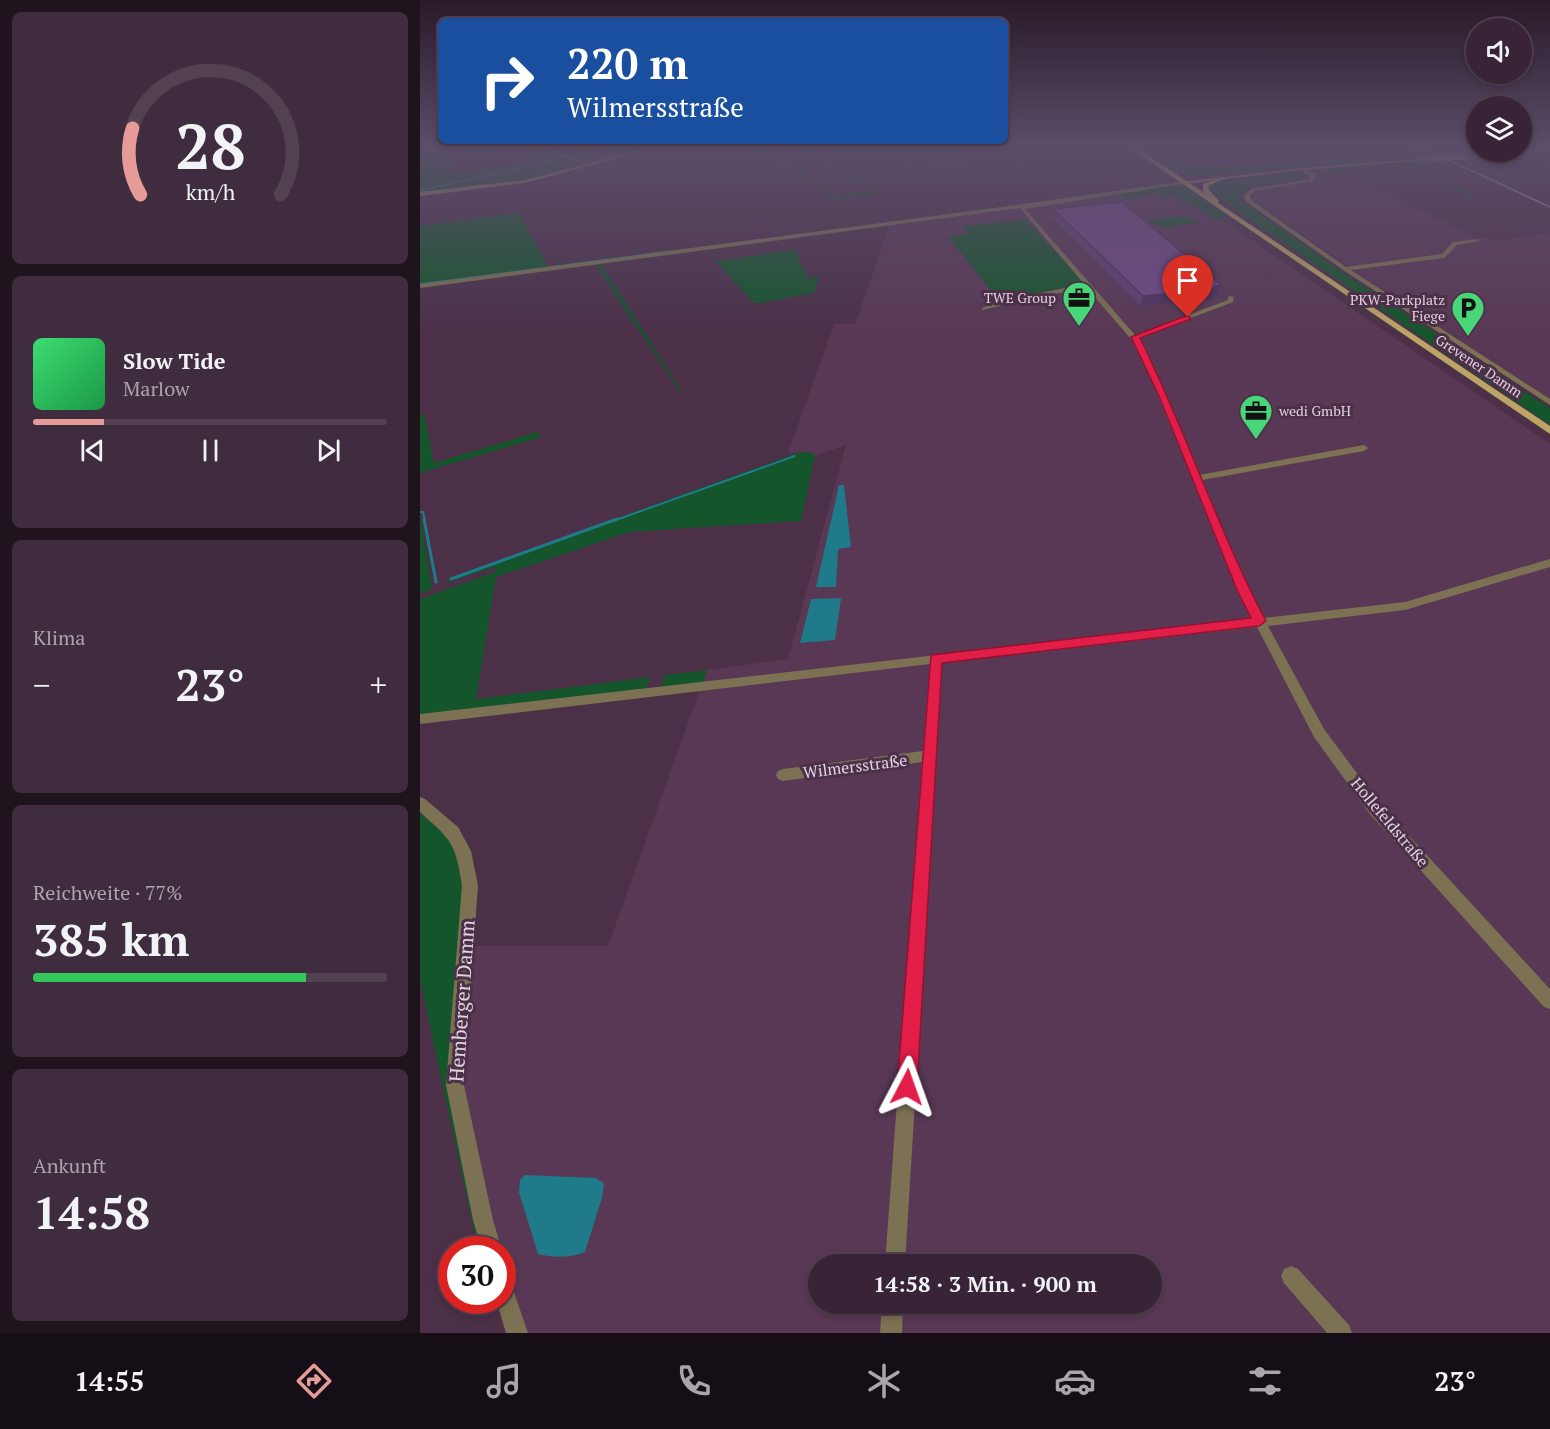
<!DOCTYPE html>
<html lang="de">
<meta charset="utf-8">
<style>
:root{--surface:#382436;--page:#3f2c3e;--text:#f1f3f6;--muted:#aba4ad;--line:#524151;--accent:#e69b98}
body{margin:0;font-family:"PT Serif",serif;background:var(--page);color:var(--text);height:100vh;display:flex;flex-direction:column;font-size:22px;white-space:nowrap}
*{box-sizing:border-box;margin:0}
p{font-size:20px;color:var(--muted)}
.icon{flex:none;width:33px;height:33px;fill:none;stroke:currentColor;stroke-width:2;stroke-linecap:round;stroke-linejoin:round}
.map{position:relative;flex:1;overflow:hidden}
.panel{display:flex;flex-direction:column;gap:12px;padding:12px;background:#1f141e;width:420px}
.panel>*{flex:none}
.banner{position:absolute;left:18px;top:18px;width:570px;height:126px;border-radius:9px;box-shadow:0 3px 9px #0003,0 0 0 2px var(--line);background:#1a4fa0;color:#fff;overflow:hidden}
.buttons{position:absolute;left:1046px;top:18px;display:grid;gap:12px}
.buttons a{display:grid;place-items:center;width:66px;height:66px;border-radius:50%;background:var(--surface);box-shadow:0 3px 9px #0003,0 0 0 2px var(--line);font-size:30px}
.speed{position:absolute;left:18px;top:1236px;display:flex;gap:12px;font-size:30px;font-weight:700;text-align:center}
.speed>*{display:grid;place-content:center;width:78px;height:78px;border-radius:50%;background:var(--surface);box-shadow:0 3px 9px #0003,0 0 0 2px var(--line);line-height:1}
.speed .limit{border:9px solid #d22;background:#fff;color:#111}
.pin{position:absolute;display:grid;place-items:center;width:51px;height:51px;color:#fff;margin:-62px -26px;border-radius:50% 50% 50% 0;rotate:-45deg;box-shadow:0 0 6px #0007}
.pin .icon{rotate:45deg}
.me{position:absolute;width:66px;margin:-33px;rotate:4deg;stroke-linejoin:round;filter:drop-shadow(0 0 4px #0008)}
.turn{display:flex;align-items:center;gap:21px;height:126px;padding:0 30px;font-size:27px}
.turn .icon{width:78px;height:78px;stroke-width:2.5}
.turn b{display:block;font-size:42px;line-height:51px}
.big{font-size:45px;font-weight:600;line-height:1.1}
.panel .card{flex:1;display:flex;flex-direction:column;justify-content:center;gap:9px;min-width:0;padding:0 21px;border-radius:9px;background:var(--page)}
.panel .dial{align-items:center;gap:0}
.dial svg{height:156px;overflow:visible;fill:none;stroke:var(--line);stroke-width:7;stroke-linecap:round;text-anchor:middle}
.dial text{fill:var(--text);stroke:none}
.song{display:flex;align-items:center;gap:18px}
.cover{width:72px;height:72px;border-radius:9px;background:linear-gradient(135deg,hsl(140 70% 55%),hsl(140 70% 35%))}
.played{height:6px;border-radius:3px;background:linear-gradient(90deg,var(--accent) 20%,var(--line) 20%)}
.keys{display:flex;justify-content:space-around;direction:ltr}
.heat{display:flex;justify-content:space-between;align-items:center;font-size:33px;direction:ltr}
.charge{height:9px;border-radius:4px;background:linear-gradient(90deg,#34c759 77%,var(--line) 0)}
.trip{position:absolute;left:388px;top:1254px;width:354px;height:60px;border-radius:30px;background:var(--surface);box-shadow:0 3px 9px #0003,0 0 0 2px var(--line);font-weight:600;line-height:60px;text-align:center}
.tabs{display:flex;height:96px;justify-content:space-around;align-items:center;background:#160e16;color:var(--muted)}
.tabs .icon{width:42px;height:42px}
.tabs .selected{color:var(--accent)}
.tabs b{font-size:27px;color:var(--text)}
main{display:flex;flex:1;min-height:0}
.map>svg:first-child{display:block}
.built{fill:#593855;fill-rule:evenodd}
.green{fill:#15552c}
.water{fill:#1f7a89}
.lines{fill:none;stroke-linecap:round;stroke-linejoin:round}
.stream-far2{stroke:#1f7a89;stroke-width:1.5}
.stream-far1{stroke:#1f7a89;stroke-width:2}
.stream{stroke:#1f7a89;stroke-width:3}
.street{fill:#7c7152;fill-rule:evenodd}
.secondary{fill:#a08f5d;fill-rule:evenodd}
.primary{fill:#bca564;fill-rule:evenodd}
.rail{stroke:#a48fa2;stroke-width:1.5}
.secondary-bridge{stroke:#a08f5d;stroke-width:5}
.wall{fill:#5f3f73}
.shaded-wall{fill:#4e335e}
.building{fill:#6f4986;stroke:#4e335e;stroke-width:1.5}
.route{fill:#e11d48;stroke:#92132f;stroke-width:1.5}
.labels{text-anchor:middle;stroke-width:6;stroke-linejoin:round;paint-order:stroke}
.far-poi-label{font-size:14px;fill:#e2d1e0;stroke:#4b3048;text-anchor:end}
.far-street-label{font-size:14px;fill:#e2d1e0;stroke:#4b3048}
.street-label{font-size:16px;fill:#e2d1e0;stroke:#4b3048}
.near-street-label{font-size:20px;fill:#e2d1e0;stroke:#4b3048}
</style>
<main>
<section class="panel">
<div class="card dial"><svg viewBox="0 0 100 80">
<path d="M14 69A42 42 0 1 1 86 69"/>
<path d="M14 69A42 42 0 0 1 10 35" stroke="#e69b98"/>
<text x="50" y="56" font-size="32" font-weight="700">28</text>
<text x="50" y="72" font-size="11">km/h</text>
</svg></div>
<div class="card">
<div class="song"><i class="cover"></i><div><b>Slow Tide</b><p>Marlow</p></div></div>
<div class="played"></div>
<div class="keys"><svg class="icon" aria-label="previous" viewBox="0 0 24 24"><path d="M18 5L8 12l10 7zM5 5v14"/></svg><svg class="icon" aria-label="pause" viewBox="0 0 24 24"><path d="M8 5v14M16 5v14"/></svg><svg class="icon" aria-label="next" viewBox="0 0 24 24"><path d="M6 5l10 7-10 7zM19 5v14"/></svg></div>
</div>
<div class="card"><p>Klima</p>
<div class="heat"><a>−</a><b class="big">23°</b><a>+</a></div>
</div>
<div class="card"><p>Reichweite · 77%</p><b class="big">385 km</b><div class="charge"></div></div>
<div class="card"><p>Ankunft</p><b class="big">14:58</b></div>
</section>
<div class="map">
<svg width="1130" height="1333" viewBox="0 0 1130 1333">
<rect width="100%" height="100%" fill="#4b3048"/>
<!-- built -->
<g class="built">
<polygon points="726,148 1056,148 1056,152 1101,152 1101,148 1130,148 1130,151 786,167 744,160"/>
<polygon points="926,173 1056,238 1065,237 1072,241 1130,233 1130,399 949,281 832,200 833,193 843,189 893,183 904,177"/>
<path d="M754,187L1130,444V1333H97L83,1285L82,1250L72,1249L35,1085L44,946H188L287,670L368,659L426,445L395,456L391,452L368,453L414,324H435L469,226ZM399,1264H732V1304H399Z"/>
</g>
<!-- green -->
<g class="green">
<polygon points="0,148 17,148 34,159 30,173 84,166 129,150 162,165 100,181 0,193"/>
<polygon points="155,148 231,148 169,164 144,154"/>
<polygon points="340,148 348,148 417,197 452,191 386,148 394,148 391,149 426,172 658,148 429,173 459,193 415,199"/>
<polygon points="723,148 744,160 786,167 1002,155 989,148 999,148 1016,156 780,176 764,173"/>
<path d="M1019,160L1024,164L992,166L1054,196L1052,198C1036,190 1001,169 985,166C966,162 905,178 894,171Z"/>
<polygon points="873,172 886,177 831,187 820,195 819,199 920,271 1130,408 1130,425 787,190 787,186 793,183"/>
<polygon points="755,186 767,188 809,217 794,219 770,203 756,200 763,197 750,195 749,199 737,194 707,199 692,194"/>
<polygon points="99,213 128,267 0,284 0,226"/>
<polygon points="764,216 779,222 743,228 728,220"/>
<polygon points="606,220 665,284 579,300 528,237 548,234 543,226"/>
<polygon points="375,250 388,278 399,278 394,293 335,304 295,261"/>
<polygon points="180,263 263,393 261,393 175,264"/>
<polygon points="4,414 14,463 117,432 121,437 0,473 0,415"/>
<polygon points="391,452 395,456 381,521 209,532 76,577 56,699 230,677 226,689 0,714 0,599 75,572 75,567 29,582 28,579 377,453"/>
<polygon points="0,514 12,589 0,593"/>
<polygon points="287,670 283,683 241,687 245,675"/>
<polygon points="0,813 27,836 37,853 44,886 31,1041 70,1249 58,1249 0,980"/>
</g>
<!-- water -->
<g class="water">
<polygon points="419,485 424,485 431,547 418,549 416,587 396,587"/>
<polygon points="421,598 415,640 380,643 391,599"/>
<path d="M105,1175L175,1178L184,1183L182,1198L165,1252C149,1258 134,1258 118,1254L99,1192L100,1180Z"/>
</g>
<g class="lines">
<!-- stream-far2 -->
<g class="stream-far2">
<polyline points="143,154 153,148"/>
<path d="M0,191C47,178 95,173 140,156"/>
<polyline points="0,284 251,251"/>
</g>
<!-- stream-far1 -->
<g class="stream-far1">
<polyline points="0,512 3,512 5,521"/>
<polyline points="193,521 375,456"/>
</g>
<!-- stream -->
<g class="stream">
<polyline points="4,519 16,582"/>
<polyline points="31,579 197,519"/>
</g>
<!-- street -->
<g class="street">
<polygon points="125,148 131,148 170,165 166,166"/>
<polygon points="881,168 895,174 894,181 835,191 830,195 831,200 926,267 1022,254 1033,242 1059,239 1059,241 1037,245 1024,258 931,270 1130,399 1130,405 923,270 825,201 824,195 831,189 890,179 890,176 881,170"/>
<polygon points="765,181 763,184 605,209 715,335 808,300 809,296 814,297 813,302 718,338 725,346 779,475 944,445 948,448 944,451 782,480 828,590 843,618 985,602 1130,559 1130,567 985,610 848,626 904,729 959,803 1130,989 1130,1009 1124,1007 949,813 894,737 837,627 522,663 485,1264 465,1264 502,762 363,781 358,779 356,775 358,771 363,769 503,751 510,664 0,724 0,714 833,619 818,590 718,347 666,287 562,310 562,308 574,303 664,284 600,208 0,288 0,284 603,204"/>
<path d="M0,797L5,799L38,827L51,851L58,885L44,1085L73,1220L82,1250H62L53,1220L26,1085L42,885C35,842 32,841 0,812Z"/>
<polygon points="871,1266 878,1269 929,1325 932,1333 907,1333 864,1283 861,1276 864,1269"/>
<polygon points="82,1275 89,1278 108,1333 86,1333 76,1300 82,1300"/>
<polygon points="462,1304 483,1304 482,1333 460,1333"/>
</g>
<!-- secondary -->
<g class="secondary">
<polygon points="228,148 235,148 105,183 0,196 0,192 105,180"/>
<polygon points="1130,150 1130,152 1042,158 1040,157"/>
<polygon points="1009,158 1011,160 883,170 763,184 760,182 883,168"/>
</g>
<!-- primary -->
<polygon class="primary" points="710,148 717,148 786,194 783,191 783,184 803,177 803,179 788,186 789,190 799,201 798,203 1130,426 1130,434"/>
<!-- rail -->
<polyline class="rail" points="1003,148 1130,207"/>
<!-- secondary-bridge -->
<polyline class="secondary-bridge" points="1009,159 1042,157"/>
</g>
<!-- wall -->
<polygon class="wall" points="633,209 798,296 795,296 794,299 721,306 633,218"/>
<!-- shaded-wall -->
<polygon class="shaded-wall" points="801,285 798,296 795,296 794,299 721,306 723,296"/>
<!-- building -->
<polygon class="building" points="702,202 801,285 795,286 797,288 723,296 633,209"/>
<!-- sky -->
<linearGradient id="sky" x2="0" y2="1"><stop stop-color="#291a28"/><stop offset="0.44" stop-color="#5b4e6a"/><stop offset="1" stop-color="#5b4e6a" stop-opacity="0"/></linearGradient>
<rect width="1130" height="335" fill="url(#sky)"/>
<!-- route -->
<path class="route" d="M768,315L771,319L720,338C766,431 798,530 846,621L839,626L522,663L497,1087L494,1094L487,1097L480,1094L477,1087L511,655L831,618L817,590L739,396L711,337Z"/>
<!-- icons -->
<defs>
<symbol id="office-pin" viewBox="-11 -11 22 30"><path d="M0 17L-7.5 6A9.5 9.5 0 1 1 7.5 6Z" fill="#47d779" stroke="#4b3048"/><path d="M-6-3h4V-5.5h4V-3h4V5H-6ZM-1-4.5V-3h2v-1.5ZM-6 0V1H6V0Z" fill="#111"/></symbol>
<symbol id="parking-pin" viewBox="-11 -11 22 30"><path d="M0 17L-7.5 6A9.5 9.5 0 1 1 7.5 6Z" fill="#47d779" stroke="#4b3048"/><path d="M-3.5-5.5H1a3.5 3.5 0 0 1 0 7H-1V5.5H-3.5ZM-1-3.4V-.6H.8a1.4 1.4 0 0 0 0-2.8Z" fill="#111"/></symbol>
</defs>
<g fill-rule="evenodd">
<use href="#office-pin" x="640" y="279" width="38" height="52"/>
<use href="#parking-pin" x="1029" y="289" width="38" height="52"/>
<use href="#office-pin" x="817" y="392" width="38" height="52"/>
</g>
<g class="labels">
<!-- far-poi labels -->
<g class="far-poi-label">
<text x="636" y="303">TWE Group</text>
<text x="1025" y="305">PKW-Parkplatz<tspan x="1025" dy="16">Fiege</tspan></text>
<text x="859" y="416" text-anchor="start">wedi GmbH</text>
</g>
<!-- far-street labels -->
<g class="far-street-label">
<text transform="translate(1059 366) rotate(34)" y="5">Grevener Damm</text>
</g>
<!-- street labels -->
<g class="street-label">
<text transform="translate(435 766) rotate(-7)" y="6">Wilmersstraße</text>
<text transform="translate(970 822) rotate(50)" y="6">Hollefeldstraße</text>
</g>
<!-- near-street labels -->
<g class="near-street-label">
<text transform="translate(42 1001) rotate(-86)" y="7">Hemberger Damm</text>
</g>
</g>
</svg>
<div class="buttons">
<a><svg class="icon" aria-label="sound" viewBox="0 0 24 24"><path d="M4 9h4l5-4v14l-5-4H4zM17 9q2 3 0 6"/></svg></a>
<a><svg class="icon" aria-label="layers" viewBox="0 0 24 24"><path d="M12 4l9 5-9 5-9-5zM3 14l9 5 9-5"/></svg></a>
</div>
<div class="speed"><div class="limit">30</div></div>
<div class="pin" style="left:768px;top:317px;background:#d93025"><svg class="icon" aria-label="arrive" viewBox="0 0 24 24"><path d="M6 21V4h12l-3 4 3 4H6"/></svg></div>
<svg class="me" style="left:487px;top:1087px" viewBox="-20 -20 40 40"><path d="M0-17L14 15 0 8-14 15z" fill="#e11d48" stroke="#fff" stroke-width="4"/></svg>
<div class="trip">14:58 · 3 Min. · 900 m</div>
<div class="banner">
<div class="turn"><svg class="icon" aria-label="right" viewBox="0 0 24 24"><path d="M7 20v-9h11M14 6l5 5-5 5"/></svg><div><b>220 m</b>Wilmersstraße</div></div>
</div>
</div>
</main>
<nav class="tabs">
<b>14:55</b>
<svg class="icon selected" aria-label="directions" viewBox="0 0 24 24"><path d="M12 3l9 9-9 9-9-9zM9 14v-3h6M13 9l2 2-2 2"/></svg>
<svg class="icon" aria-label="music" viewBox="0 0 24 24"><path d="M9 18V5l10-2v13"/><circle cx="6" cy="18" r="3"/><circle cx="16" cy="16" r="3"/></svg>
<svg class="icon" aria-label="phone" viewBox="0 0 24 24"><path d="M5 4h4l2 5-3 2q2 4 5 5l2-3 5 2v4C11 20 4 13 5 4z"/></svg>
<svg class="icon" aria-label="climate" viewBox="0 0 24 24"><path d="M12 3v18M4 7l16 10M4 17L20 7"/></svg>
<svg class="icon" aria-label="car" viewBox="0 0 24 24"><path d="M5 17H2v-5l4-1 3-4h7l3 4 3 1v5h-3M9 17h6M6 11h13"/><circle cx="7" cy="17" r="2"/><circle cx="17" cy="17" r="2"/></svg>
<svg class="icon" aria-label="filters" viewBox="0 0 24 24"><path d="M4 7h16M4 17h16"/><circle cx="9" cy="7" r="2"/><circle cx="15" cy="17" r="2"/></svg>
<b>23°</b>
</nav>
